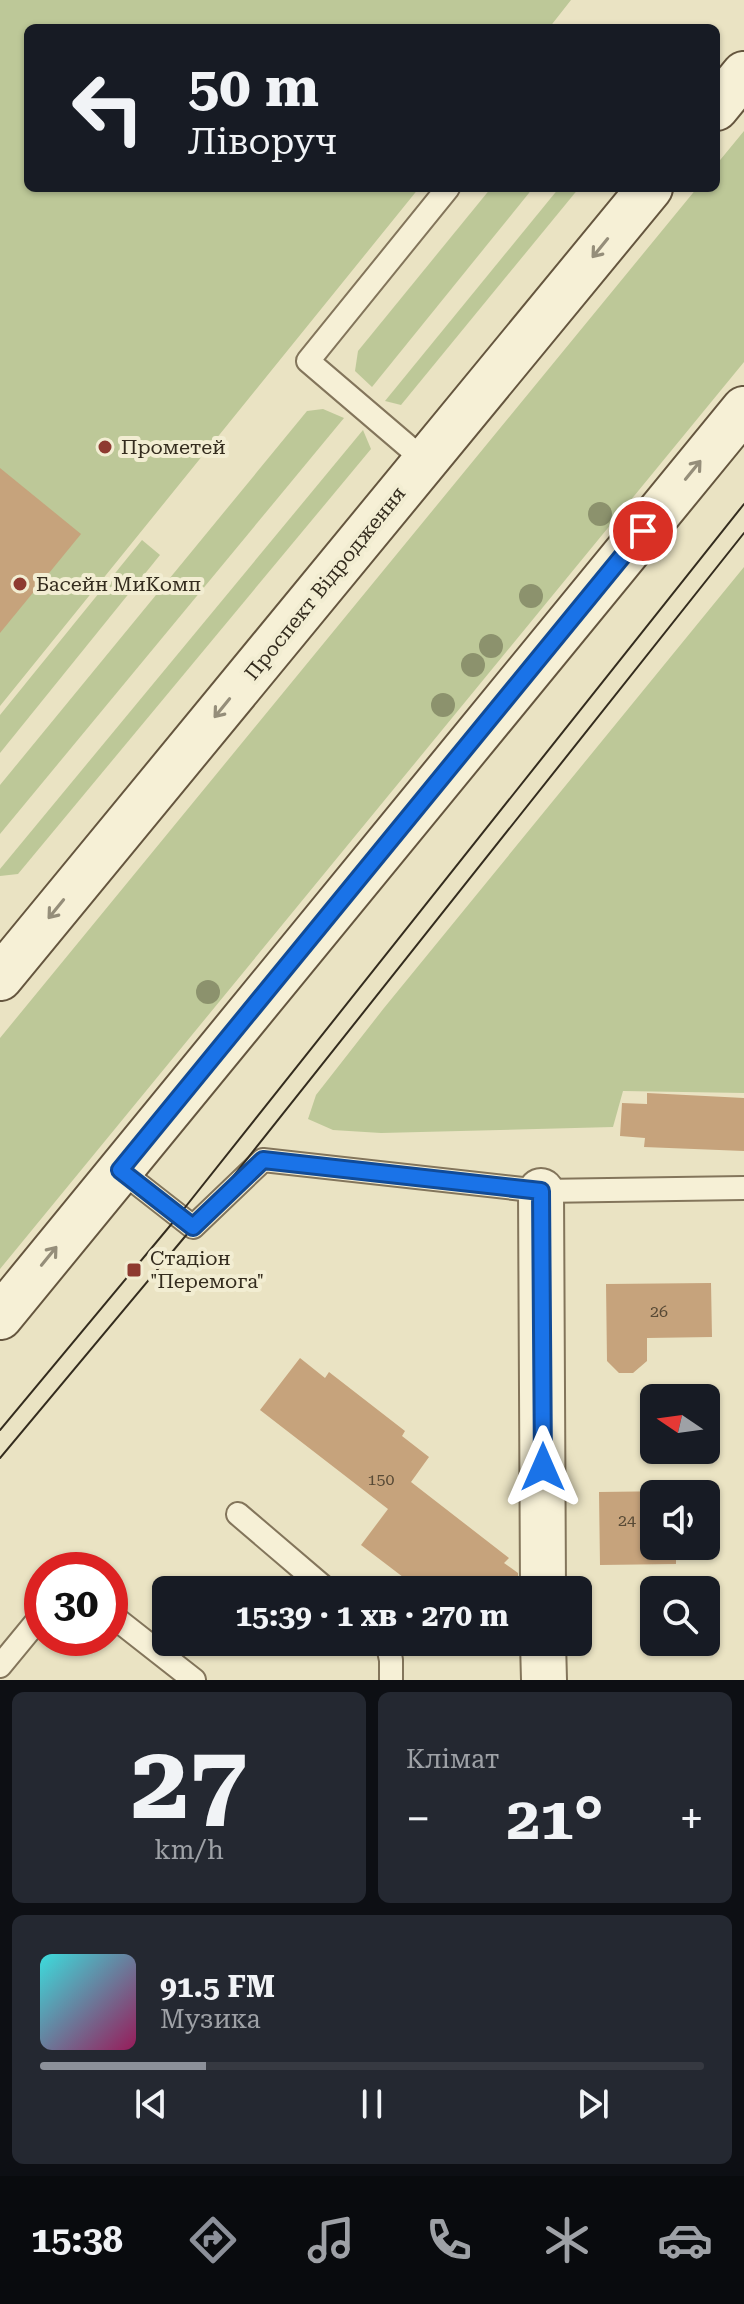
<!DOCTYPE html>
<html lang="uk">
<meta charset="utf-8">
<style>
:root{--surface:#171b24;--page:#242831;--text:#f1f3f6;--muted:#9ea1a6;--line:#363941;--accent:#8c9099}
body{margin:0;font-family:"Roboto Serif",serif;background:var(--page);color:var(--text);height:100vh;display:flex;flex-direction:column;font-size:30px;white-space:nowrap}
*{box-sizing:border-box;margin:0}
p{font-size:26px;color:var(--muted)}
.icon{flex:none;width:44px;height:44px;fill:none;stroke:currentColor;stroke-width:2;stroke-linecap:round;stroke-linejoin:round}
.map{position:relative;height:1680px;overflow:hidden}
.sheet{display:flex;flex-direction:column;gap:12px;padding:12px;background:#0d0f14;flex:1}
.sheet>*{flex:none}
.hud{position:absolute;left:24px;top:24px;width:696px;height:168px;border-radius:12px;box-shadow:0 2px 6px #0004;background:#171b24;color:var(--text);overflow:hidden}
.needle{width:52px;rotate:283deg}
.controls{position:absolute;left:640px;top:1384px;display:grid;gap:16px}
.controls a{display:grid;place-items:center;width:80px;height:80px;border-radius:12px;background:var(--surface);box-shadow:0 2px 6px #0004;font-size:40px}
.speed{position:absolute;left:24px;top:1552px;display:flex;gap:16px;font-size:40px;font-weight:700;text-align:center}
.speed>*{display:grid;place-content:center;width:104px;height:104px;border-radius:50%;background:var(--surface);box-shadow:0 2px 6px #0004;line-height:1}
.speed .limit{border:12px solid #d22;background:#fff;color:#111}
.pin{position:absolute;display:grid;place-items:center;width:68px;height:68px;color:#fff;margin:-34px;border:4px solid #fff;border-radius:50%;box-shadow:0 2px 8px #0007}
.me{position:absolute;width:88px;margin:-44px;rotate:0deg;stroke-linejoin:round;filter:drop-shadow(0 0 6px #0008)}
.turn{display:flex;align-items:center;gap:28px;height:168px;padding:0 32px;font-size:36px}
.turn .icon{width:104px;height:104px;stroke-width:2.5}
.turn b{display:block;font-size:56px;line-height:68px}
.big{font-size:60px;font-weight:700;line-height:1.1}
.sheet .widget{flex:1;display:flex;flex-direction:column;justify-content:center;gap:12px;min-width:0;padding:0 28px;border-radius:12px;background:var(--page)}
.sheet .dial{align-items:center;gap:0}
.dial b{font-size:104px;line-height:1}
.song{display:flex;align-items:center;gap:24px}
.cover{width:96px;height:96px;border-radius:12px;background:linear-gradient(135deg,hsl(180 70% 55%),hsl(330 70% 35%))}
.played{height:8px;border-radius:4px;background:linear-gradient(90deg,var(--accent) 25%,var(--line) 25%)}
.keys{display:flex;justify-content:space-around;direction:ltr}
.heat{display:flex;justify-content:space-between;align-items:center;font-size:44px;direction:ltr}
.sheet .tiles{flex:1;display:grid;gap:12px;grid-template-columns:1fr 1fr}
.widget:last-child{grid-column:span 2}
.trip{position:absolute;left:152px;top:1576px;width:440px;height:80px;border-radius:12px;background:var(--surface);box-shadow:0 2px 6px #0004;font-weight:700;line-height:80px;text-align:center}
.tabs{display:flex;height:128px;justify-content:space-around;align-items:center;background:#090b0e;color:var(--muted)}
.tabs .icon{width:56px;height:56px}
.tabs .on{color:var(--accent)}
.tabs b{font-size:36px;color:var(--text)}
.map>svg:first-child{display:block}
.green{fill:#bdc898}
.building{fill:#c6a37c}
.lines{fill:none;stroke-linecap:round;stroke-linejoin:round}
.service-casing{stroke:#83755b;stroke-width:26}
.minor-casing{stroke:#83755b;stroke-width:48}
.secondary-casing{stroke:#65563f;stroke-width:48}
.service{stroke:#f6f0d6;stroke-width:22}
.minor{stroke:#f6f0d6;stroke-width:44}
.secondary{stroke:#f6f0d6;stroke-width:44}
.tram{stroke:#342c1e;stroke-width:2}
.tree{fill:#8c926d}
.oneway{stroke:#958e7a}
.route-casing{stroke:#114b97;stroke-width:20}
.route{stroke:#1a73e8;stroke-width:14}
.poi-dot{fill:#8e3a30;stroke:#f2edd2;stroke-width:3}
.labels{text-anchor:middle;stroke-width:8;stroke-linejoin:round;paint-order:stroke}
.number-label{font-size:16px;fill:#584a36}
.poi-label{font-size:20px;fill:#342c1e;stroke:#f2edd2;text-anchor:start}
.street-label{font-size:20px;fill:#342c1e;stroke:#f2edd2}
</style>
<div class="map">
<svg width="744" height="1680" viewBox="0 0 744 1680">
<rect width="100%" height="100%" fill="#eae3c3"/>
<!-- green -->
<g class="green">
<polygon points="0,0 571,0 549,28 28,28 28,188 419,188 0,706"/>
<polygon points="744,131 744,362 0,1269 0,1038 697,188 716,188 716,165"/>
<polygon points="491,188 533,188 372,387 355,371 358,351"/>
<polygon points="559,188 579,188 401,405 385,401"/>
<polygon points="323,409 344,418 0,834 0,785 307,411"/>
<polygon points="363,430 371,449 18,874 0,876 0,869"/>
<polygon points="142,540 160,555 0,753 0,715"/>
<polygon points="744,567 744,1093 623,1091 613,1127 381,1133 333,1130 308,1119 316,1095 384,1008"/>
</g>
<!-- building -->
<g class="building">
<polygon points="0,468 81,534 0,633"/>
<polygon points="647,1093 744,1098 744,1151 644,1147 645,1138 620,1136 622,1103 647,1104"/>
<polygon points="711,1283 712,1337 647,1338 647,1361 633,1373 619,1373 607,1361 606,1284"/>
<polygon points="300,1358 325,1378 329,1372 405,1431 402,1436 429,1457 411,1482 509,1558 504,1563 518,1573 518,1590 420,1590 361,1545 388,1509 260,1410"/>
<polygon points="675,1491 675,1494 654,1494 654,1546 676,1546 676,1564 600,1565 599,1492"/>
</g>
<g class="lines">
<defs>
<g id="service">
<polyline points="425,461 308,361 448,188"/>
<polyline points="120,1170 193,1227 263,1160 541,1191 744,1188"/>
<polyline points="238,1514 327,1590"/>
<polyline points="110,1614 194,1680"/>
<polyline points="387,1642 391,1660 391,1680"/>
<polyline points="0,1666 42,1615"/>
</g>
<g id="minor">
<polyline points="541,1191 543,1590"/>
<polyline points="543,1642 544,1680"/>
</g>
<g id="secondary">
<polyline points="716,108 744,74"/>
<polyline points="0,978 650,188"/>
<polyline points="0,1317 744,409"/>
</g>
</defs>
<!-- service casing -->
<use href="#service" class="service-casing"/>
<!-- minor casing -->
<use href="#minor" class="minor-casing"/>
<!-- secondary casing -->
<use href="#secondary" class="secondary-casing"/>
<!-- service -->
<use href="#service" class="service"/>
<!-- minor -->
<use href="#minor" class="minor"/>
<!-- secondary -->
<use href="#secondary" class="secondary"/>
<!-- tram -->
<g class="tram">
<polyline points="0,1430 179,1215 744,504"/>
<polyline points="0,1458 193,1227 744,533"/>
</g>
</g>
<!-- trees -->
<g class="tree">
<circle cx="600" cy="514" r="12"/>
<circle cx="531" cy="596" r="12"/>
<circle cx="491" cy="646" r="12"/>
<circle cx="473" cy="665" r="12"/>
<circle cx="443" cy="705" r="12"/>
<circle cx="208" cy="992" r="12"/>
</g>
<!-- one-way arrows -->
<defs><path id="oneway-shaft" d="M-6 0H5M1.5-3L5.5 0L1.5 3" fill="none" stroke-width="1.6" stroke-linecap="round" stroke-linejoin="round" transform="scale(2)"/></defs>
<g class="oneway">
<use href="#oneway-shaft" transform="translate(600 248) rotate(129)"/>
<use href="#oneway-shaft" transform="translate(693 470) rotate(-51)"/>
<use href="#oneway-shaft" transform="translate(222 708) rotate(129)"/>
<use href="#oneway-shaft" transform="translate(56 909) rotate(129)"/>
<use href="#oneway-shaft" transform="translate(49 1256) rotate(-51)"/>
</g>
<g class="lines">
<defs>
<polyline id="route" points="543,1467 541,1191 263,1160 193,1227 120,1170 643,531"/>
</defs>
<!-- route casing -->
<use href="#route" class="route-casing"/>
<!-- route -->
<use href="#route" class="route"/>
</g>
<!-- markers -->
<g class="poi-dot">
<circle cx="105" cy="447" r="8"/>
<circle cx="20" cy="584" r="8"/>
<rect x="126" y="1262" width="16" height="16" rx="4"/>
</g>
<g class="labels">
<!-- number labels -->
<g class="number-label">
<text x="659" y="1317">26</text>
<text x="381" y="1485">150</text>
<text x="627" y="1526">24</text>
</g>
<!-- poi labels -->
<g class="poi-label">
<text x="121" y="454">Прометей</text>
<text x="36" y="591">Басейн МиКомп</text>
<text x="150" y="1265">Стадіон<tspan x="150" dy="23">"Перемога"</tspan></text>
</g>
<!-- street labels -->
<g class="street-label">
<text transform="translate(325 583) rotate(-51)" y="7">Проспект Відродження</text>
</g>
</g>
</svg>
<div class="controls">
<a><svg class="needle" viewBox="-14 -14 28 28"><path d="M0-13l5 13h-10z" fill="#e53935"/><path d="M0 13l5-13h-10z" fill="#9ea1a6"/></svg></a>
<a><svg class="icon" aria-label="sound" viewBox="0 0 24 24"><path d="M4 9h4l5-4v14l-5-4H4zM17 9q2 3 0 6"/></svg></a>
<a><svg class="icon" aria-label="search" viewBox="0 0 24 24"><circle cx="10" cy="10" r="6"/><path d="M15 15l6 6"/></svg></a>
</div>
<div class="speed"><div class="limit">30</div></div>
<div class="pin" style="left:643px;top:531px;background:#d93025"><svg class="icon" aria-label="arrive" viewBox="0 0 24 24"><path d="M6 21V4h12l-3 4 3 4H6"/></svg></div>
<svg class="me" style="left:543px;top:1467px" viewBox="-20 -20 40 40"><path d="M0-17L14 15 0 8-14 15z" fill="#1a73e8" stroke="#fff" stroke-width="4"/></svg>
<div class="trip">15:39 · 1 хв · 270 m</div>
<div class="hud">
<div class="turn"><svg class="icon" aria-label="left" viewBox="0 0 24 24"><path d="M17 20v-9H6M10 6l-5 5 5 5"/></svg><div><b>50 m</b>Ліворуч</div></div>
</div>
</div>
<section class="sheet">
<div class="tiles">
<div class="widget dial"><b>27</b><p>km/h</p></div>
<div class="widget"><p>Клімат</p>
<div class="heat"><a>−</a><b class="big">21°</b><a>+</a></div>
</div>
<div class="widget">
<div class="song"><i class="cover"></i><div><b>91.5 FM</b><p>Музика</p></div></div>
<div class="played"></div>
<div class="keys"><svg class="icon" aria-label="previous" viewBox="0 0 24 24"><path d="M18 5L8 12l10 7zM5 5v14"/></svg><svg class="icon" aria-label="pause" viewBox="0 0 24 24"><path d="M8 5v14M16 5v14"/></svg><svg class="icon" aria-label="next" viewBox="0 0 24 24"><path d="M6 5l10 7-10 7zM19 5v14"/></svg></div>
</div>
</div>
</section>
<nav class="tabs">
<b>15:38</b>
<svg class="icon on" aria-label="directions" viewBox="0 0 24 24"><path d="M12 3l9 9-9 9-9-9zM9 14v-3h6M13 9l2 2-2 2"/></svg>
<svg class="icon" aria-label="music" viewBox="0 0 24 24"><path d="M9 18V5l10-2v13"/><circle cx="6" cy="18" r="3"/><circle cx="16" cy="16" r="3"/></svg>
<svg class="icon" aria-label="phone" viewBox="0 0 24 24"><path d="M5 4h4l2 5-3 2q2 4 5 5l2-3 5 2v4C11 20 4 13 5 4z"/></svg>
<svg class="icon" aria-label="climate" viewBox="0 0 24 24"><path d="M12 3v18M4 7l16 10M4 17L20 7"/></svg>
<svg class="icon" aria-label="car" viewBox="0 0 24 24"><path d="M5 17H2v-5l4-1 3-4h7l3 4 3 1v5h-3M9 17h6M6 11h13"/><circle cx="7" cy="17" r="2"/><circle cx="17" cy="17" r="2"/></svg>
</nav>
